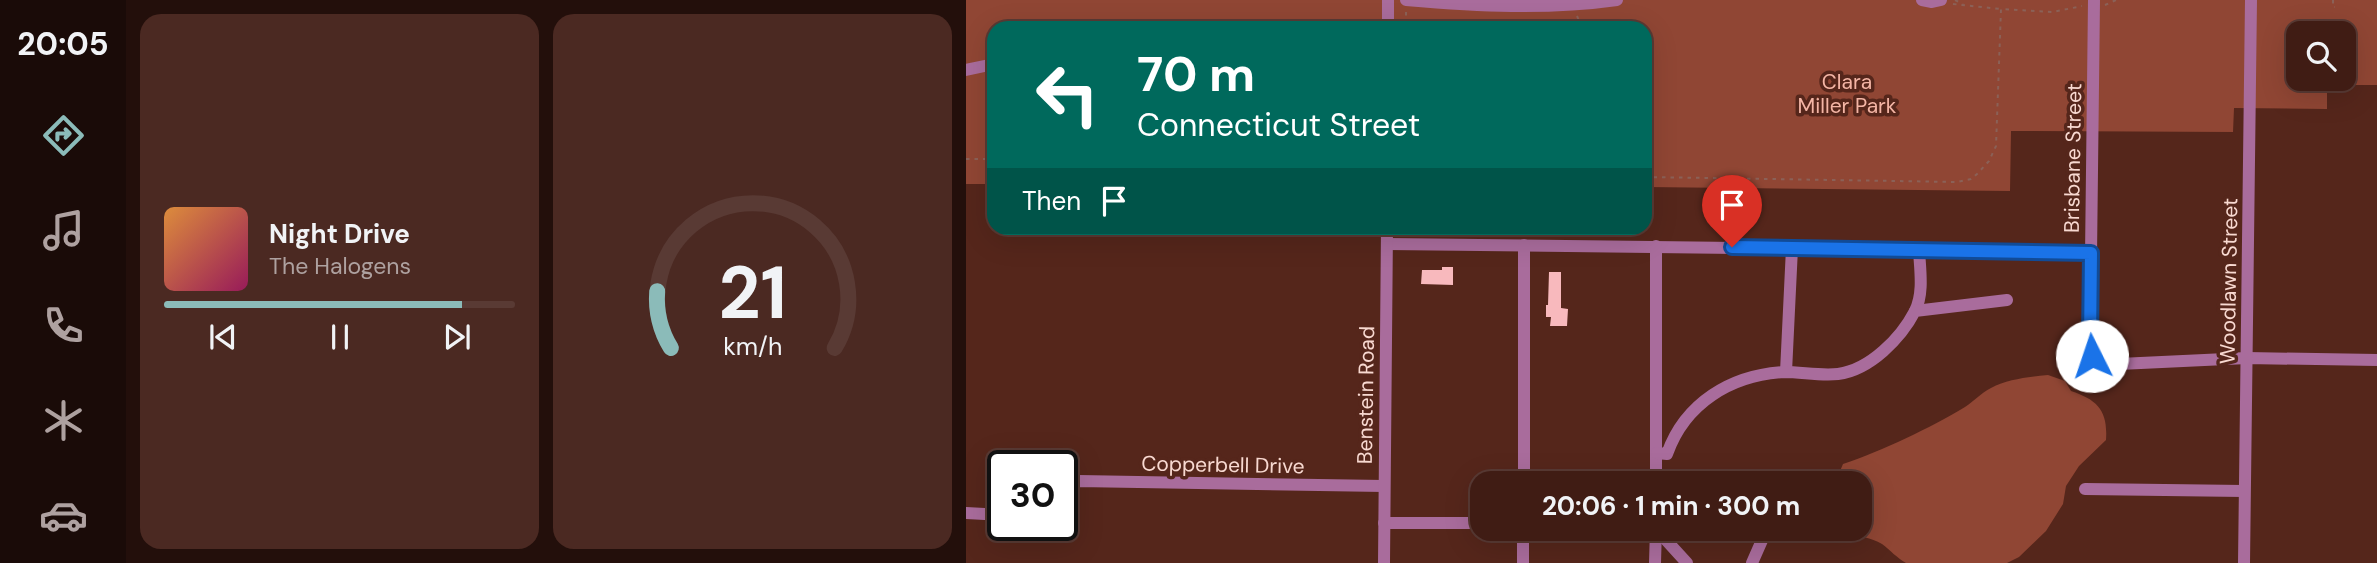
<!DOCTYPE html>
<meta charset="utf-8">
<style>
:root{--surface:#401c14;--page:#4b2922;--text:#f1f3f6;--muted:#aea1a0;--line:#593a34;--accent:#8bbbb9}
body{margin:0;font-family:"DM Sans",sans-serif;background:var(--page);color:var(--text);height:100vh;display:flex;flex-direction:column;font-size:26px;white-space:nowrap}
*{box-sizing:border-box;margin:0}
p{font-size:23px;color:var(--muted)}
.icon{flex:none;width:38px;height:38px;fill:none;stroke:currentColor;stroke-width:2;stroke-linecap:round;stroke-linejoin:round}
.map{position:relative;flex:1;overflow:hidden}
.panel{display:flex;flex-direction:column;gap:14px;padding:14px;background:#230f0b;width:840px}
.panel>*{flex:none}
.top-card{position:absolute;left:21px;top:21px;width:665px;height:214px;border-radius:21px;box-shadow:0 7px 28px #0002,0 0 0 2px var(--line);background:#00695c;color:#fff;overflow:hidden}
.buttons{position:absolute;left:1320px;top:21px;display:grid;gap:14px}
.buttons a{display:grid;place-items:center;width:70px;height:70px;border-radius:14px;background:var(--surface);box-shadow:0 7px 28px #0002,0 0 0 2px var(--line);font-size:35px}
.speed{position:absolute;left:21px;top:450px;display:flex;gap:14px;font-size:35px;font-weight:700;text-align:center}
.speed>*{display:grid;place-content:center;width:91px;height:91px;border-radius:50%;background:var(--surface);box-shadow:0 7px 28px #0002,0 0 0 2px var(--line);line-height:1}
.speed .limit{border:4px solid #111;border-radius:10px;background:#fff;color:#111}
.pin{position:absolute;display:grid;place-items:center;width:60px;height:60px;color:#fff;margin:-72px -30px;border-radius:50% 50% 50% 0;rotate:-45deg;box-shadow:0 0 7px #0007}
.pin .icon{rotate:45deg}
.me{position:absolute;width:77px;margin:-38px;rotate:356deg;stroke-linejoin:round;filter:drop-shadow(0 0 5px #0008)}
.turn{display:flex;align-items:center;gap:24px;height:147px;padding:0 35px;font-size:32px}
.turn .icon{width:91px;height:91px;stroke-width:2.5}
.turn b{display:block;font-size:49px;line-height:60px}
.then{display:flex;align-items:center;height:66px;padding:0 35px;background:#0003;gap:14px;font-size:26px}
.panel .card{flex:1;display:flex;flex-direction:column;justify-content:center;gap:10px;min-width:0;padding:0 24px;border-radius:21px;background:var(--page)}
.panel .dial{align-items:center;gap:0}
.dial svg{height:182px;overflow:visible;fill:none;stroke:var(--line);stroke-width:7;stroke-linecap:round;text-anchor:middle}
.dial text{fill:var(--text);stroke:none}
.song{display:flex;align-items:center;gap:21px}
.cover{width:84px;height:84px;border-radius:10px;background:linear-gradient(135deg,hsl(30 70% 55%),hsl(330 70% 35%))}
.played{height:7px;border-radius:4px;background:linear-gradient(90deg,var(--accent) 85%,var(--line) 85%)}
.keys{display:flex;justify-content:space-around;direction:ltr}
.panel .tiles{flex:1;display:grid;gap:14px;grid-template-columns:repeat(2,1fr)}
.trip{position:absolute;left:504px;top:471px;width:402px;height:70px;border-radius:21px;background:var(--surface);box-shadow:0 7px 28px #0002,0 0 0 2px var(--line);font-weight:700;line-height:70px;text-align:center}
main{display:flex;flex:1;min-height:0}
.tabs{display:flex;flex-direction:column;width:126px;justify-content:space-around;align-items:center;background:#1a0b08;color:var(--muted)}
.tabs .icon{width:49px;height:49px}
.tabs .current{color:var(--accent)}
.tabs b{font-size:32px;color:var(--text)}
.map>svg:first-child{display:block}
.green{fill:#904634;fill-rule:evenodd}
.building{fill:#f8b9bd}
.lines{fill:none;stroke-linecap:round;stroke-linejoin:round}
.path{stroke:#8b6157;stroke-width:2;stroke-dasharray:3.5 5;stroke-linecap:butt}
.minor{stroke:#a96c9c;stroke-width:12}
.route-casing{stroke:#114b97;stroke-width:18}
.route{stroke:#1a73e8;stroke-width:12}
.labels{text-anchor:middle;stroke-width:7;stroke-linejoin:round;paint-order:stroke}
.park-label{font-size:21px;fill:#f4b5a5;stroke:#55261b}
.street-label{font-size:21px;fill:#f8d9d1;stroke:#55261b}
</style>
<main>
<nav class="tabs">
<b>20:05</b>
<svg class="icon current" aria-label="directions" viewBox="0 0 24 24"><path d="M12 3l9 9-9 9-9-9zM9 14v-3h6M13 9l2 2-2 2"/></svg>
<svg class="icon" aria-label="music" viewBox="0 0 24 24"><path d="M9 18V5l10-2v13"/><circle cx="6" cy="18" r="3"/><circle cx="16" cy="16" r="3"/></svg>
<svg class="icon" aria-label="phone" viewBox="0 0 24 24"><path d="M5 4h4l2 5-3 2q2 4 5 5l2-3 5 2v4C11 20 4 13 5 4z"/></svg>
<svg class="icon" aria-label="climate" viewBox="0 0 24 24"><path d="M12 3v18M4 7l16 10M4 17L20 7"/></svg>
<svg class="icon" aria-label="car" viewBox="0 0 24 24"><path d="M5 17H2v-5l4-1 3-4h7l3 4 3 1v5h-3M9 17h6M6 11h13"/><circle cx="7" cy="17" r="2"/><circle cx="17" cy="17" r="2"/></svg>
</nav>
<section class="panel">
<div class="tiles">
<div class="card">
<div class="song"><i class="cover"></i><div><b>Night Drive</b><p>The Halogens</p></div></div>
<div class="played"></div>
<div class="keys"><svg class="icon" aria-label="previous" viewBox="0 0 24 24"><path d="M18 5L8 12l10 7zM5 5v14"/></svg><svg class="icon" aria-label="pause" viewBox="0 0 24 24"><path d="M8 5v14M16 5v14"/></svg><svg class="icon" aria-label="next" viewBox="0 0 24 24"><path d="M6 5l10 7-10 7zM19 5v14"/></svg></div>
</div>
<div class="card dial"><svg viewBox="0 0 100 80">
<path d="M14 69A42 42 0 1 1 86 69"/>
<path d="M14 69A42 42 0 0 1 8 44" stroke="#8bbbb9"/>
<text x="50" y="56" font-size="32" font-weight="700">21</text>
<text x="50" y="72" font-size="11">km/h</text>
</svg></div>
</div>
</section>
<div class="map">
<svg width="1411" height="563" viewBox="0 0 1411 563">
<rect width="100%" height="100%" fill="#55261b"/>
<!-- green -->
<g class="green">
<polygon points="0,0 420,0 420,28 28,28 28,184 0,184"/>
<path d="M423,0H1411V85H1361V109L1268,108L1267,132L1045,131L1044,191L679,187V28H423ZM1332,33H1377V79H1332Z"/>
<path d="M1082,375L1099,381L1105,391C1132,400 1142,411 1140,440L1113,466L1100,486L1097,504L1080,531L1053,557L1041,563H940C931,558 924,550 916,544C905,537 892,538 883,529L894,528V483H869L877,464C916,451 964,428 999,407C1008,401 1015,393 1025,388C1042,379 1063,377 1082,375Z"/>
</g>
<!-- building -->
<g class="building">
<polygon points="476,267 487,267 487,285 455,284 456,270 476,270"/>
<polygon points="583,272 595,272 595,308 602,309 601,326 584,326 585,317 580,317 580,305 582,305"/>
</g>
<g class="lines">
<!-- path -->
<g class="path">
<polyline points="989,0 997,4"/>
<polyline points="1367,0 1367,7 1369,7"/>
<polyline points="987,4 1034,9"/>
<polyline points="1139,5 1150,0"/>
<polyline points="440,12 440,28"/>
<polyline points="611,16 616,28"/>
<polyline points="0,159 28,159"/>
<polyline points="679,177 991,182 1005,179 1011,174 1023,161 1030,146 1035,9 1087,12 1116,6"/>
</g>
<!-- minor -->
<g class="minor">
<path d="M440,0C511,6 580,10 651,0"/>
<polyline points="956,0 966,2 975,0"/>
<polyline points="1128,0 1124,342 1126,356 1132,365 1281,358 1411,360"/>
<polyline points="422,28 422,0"/>
<polyline points="0,70 28,64"/>
<polyline points="421,244 1125,252"/>
<polyline points="690,246 690,483"/>
<path d="M949,311C958,293 954,270 953,250"/>
<polyline points="820,372 826,248"/>
<path d="M691,453L701,454C719,403 765,375 818,372C836,372 854,376 872,374C904,370 935,338 949,311L1041,300"/>
<polyline points="558,483 558,245"/>
<polyline points="96,484 113,481 418,486"/>
<polyline points="1119,489 1278,491"/>
<polyline points="0,513 37,515"/>
<polyline points="418,523 516,523"/>
<polyline points="695,528 700,540 721,563"/>
<polyline points="418,563 421,228"/>
<polyline points="557,563 557,528"/>
<polyline points="689,563 690,528"/>
<polyline points="786,563 797,538"/>
<polyline points="1278,563 1285,0"/>
</g>
</g>
<g class="lines">
<defs>
<polyline id="route" points="766,247 1125,253 1124,342 1126,356"/>
</defs>
<!-- route casing -->
<use href="#route" class="route-casing"/>
<!-- route -->
<use href="#route" class="route"/>
</g>
<g class="labels">
<!-- park labels -->
<g class="park-label">
<text x="881" y="89">Clara<tspan x="881" dy="24">Miller Park</tspan></text>
</g>
<!-- street labels -->
<g class="street-label">
<text transform="translate(1107 158) rotate(-89)" y="7">Brisbane Street</text>
<text transform="translate(1263 281) rotate(-89)" y="7">Woodlawn Street</text>
<text transform="translate(400 395) rotate(-89)" y="7">Benstein Road</text>
<text transform="translate(257 465) rotate(1)" y="7">Copperbell Drive</text>
</g>
</g>
</svg>
<div class="buttons">
<a><svg class="icon" aria-label="search" viewBox="0 0 24 24"><circle cx="10" cy="10" r="6"/><path d="M15 15l6 6"/></svg></a>
</div>
<div class="speed"><div class="limit">30</div></div>
<div class="pin" style="left:766px;top:247px;background:#d93025"><svg class="icon" aria-label="arrive" viewBox="0 0 24 24"><path d="M6 21V4h12l-3 4 3 4H6"/></svg></div>
<svg class="me" style="left:1126px;top:356px" viewBox="-20 -20 40 40"><circle r="19" fill="#fff"/><path d="M0-13L10 11 0 6-10 11z" fill="#1a73e8"/></svg>
<div class="trip">20:06 · 1 min · 300 m</div>
<div class="top-card">
<div class="turn"><svg class="icon" aria-label="left" viewBox="0 0 24 24"><path d="M17 20v-9H6M10 6l-5 5 5 5"/></svg><div><b>70 m</b>Connecticut Street</div></div>
<div class="then">Then<svg class="icon" aria-label="arrive" viewBox="0 0 24 24"><path d="M6 21V4h12l-3 4 3 4H6"/></svg></div>
</div>
</div>
</main>
